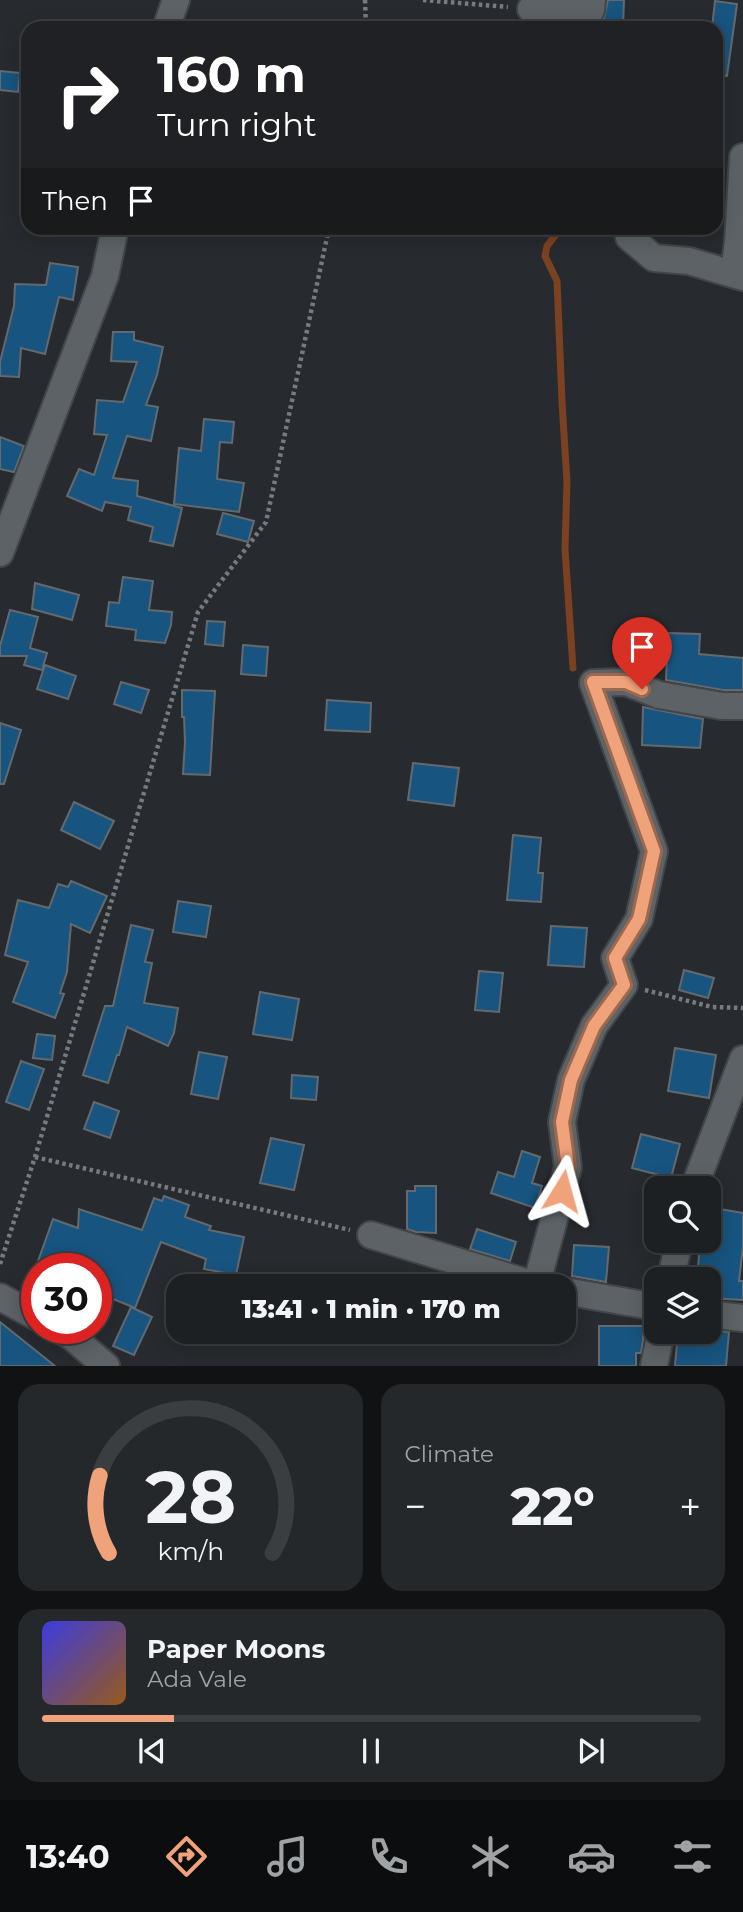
<!DOCTYPE html>
<meta charset="utf-8">
<style>
:root{--surface:#1d2023;--page:#25282b;--text:#f1f3f6;--muted:#a0a3a6;--line:#3b3e41;--accent:#f0a27a}
body{margin:0;font-family:Montserrat,sans-serif;background:var(--page);color:var(--text);height:100vh;display:flex;flex-direction:column;font-size:26px;white-space:nowrap}
*{box-sizing:border-box;margin:0}
p{font-size:23px;color:var(--muted)}
.icon{flex:none;width:38px;height:38px;fill:none;stroke:currentColor;stroke-width:2;stroke-linecap:round;stroke-linejoin:round}
.map{position:relative;height:1366px;overflow:hidden}
.side{display:flex;flex-direction:column;gap:18px;padding:18px;background:#101213;flex:1}
.side>*{flex:none}
.guide{position:absolute;left:21px;top:21px;width:702px;height:214px;border-radius:21px;box-shadow:0 4px 18px #0003,0 0 0 2px var(--line);background:#202124;color:#fff;overflow:hidden}
.buttons{position:absolute;left:644px;top:1176px;display:grid;gap:14px}
.buttons a{display:grid;place-items:center;width:77px;height:77px;border-radius:14px;background:var(--surface);box-shadow:0 4px 18px #0003,0 0 0 2px var(--line);font-size:35px}
.speed{position:absolute;left:21px;top:1253px;display:flex;gap:14px;font-size:35px;font-weight:700;text-align:center}
.speed>*{display:grid;place-content:center;width:91px;height:91px;border-radius:50%;background:var(--surface);box-shadow:0 4px 18px #0003,0 0 0 2px var(--line);line-height:1}
.speed .limit{border:10px solid #d22;background:#fff;color:#111}
.pin{position:absolute;display:grid;place-items:center;width:60px;height:60px;color:#fff;margin:-72px -30px;border-radius:50% 50% 50% 0;rotate:-45deg;box-shadow:0 0 7px #0007}
.pin .icon{rotate:45deg}
.me{position:absolute;width:77px;margin:-38px;rotate:8deg;stroke-linejoin:round;filter:drop-shadow(0 0 5px #0008)}
.turn{display:flex;align-items:center;gap:24px;height:147px;padding:0 21px;font-size:32px}
.turn .icon{width:91px;height:91px;stroke-width:2.5}
.turn b{display:block;font-size:49px;line-height:60px}
.then{display:flex;align-items:center;height:66px;padding:0 21px;background:#0003;gap:14px;font-size:26px}
.big{font-size:52px;font-weight:800;line-height:1.1}
.side .card{flex:1;display:flex;flex-direction:column;justify-content:center;gap:10px;min-width:0;padding:0 24px;border-radius:21px;background:var(--page)}
.side .dial{align-items:center;gap:0}
.dial svg{height:182px;overflow:visible;fill:none;stroke:var(--line);stroke-width:7;stroke-linecap:round;text-anchor:middle}
.dial text{fill:var(--text);stroke:none}
.song{display:flex;align-items:center;gap:21px}
.cover{width:84px;height:84px;border-radius:10px;background:linear-gradient(135deg,hsl(240 70% 55%),hsl(30 70% 35%))}
.played{height:7px;border-radius:4px;background:linear-gradient(90deg,var(--accent) 20%,var(--line) 20%)}
.keys{display:flex;justify-content:space-around;direction:ltr}
.heat{display:flex;justify-content:space-between;align-items:center;font-size:38px;direction:ltr}
.side .tiles{flex:1;display:grid;gap:18px;grid-template-columns:1fr 1fr}
.card:last-child{grid-column:span 2}
.trip{position:absolute;left:166px;top:1274px;width:410px;height:70px;border-radius:21px;background:var(--surface);box-shadow:0 4px 18px #0003,0 0 0 2px var(--line);font-weight:800;line-height:70px;text-align:center}
.menu{display:flex;height:112px;justify-content:space-around;align-items:center;background:#0c0d0e;color:var(--muted)}
.menu .icon{width:49px;height:49px}
.menu .current{color:var(--accent)}
.menu b{font-size:32px;color:var(--text)}
.map>svg:first-child{display:block}
.lines{fill:none;stroke-linecap:round;stroke-linejoin:round}
.stream{stroke:#7c4121;stroke-width:7}
.building{fill:#17547f;stroke:#64696d;stroke-width:2}
.street-casing{stroke:#424648;stroke-width:30}
.path{stroke:#777b7e;stroke-width:4.5;stroke-dasharray:3.5 3.5;stroke-linecap:butt}
.street{stroke:#5d6266;stroke-width:26}
.route-casing{stroke:#9c694f;stroke-width:18}
.route{stroke:#f0a27a;stroke-width:12}
</style>
<div class="map">
<svg width="743" height="1366" viewBox="0 0 743 1366">
<rect width="100%" height="100%" fill="#272b2f"/>
<g class="lines">
<!-- stream -->
<polyline class="stream" points="561,228 547,246 545,256 557,281 562,402 567,482 565,549 573,668"/>
</g>
<!-- building -->
<g class="building">
<polygon points="608,0 624,0 623,27 597,27 597,24 604,18"/>
<polygon points="715,1 737,4 727,76 716,75 716,28 712,28"/>
<polygon points="0,71 20,73 18,92 0,90"/>
<polygon points="50,263 78,267 73,300 59,297 45,354 21,348 19,377 0,376 0,362 14,306 15,284 46,285"/>
<polygon points="113,332 134,332 134,340 163,347 157,375 146,405 158,407 151,441 127,436 113,478 138,481 137,496 182,508 173,546 150,541 153,527 128,520 131,507 105,502 102,511 67,496 79,469 94,475 107,435 94,434 97,400 123,402 137,362 111,361"/>
<polygon points="204,419 234,422 232,443 220,442 217,479 244,483 239,512 174,504 179,448 201,451"/>
<polygon points="0,437 24,446 14,472 0,469"/>
<polygon points="223,513 254,521 248,542 217,534"/>
<polygon points="123,577 153,581 149,610 172,612 171,625 165,643 135,640 136,630 106,626 109,602 119,603"/>
<polygon points="35,583 79,595 72,620 32,609"/>
<polygon points="10,610 38,617 30,648 47,653 42,670 24,665 27,656 0,656 0,646"/>
<polygon points="207,621 225,622 223,646 205,644"/>
<polygon points="668,633 700,634 699,654 743,658 743,690 723,690 666,680"/>
<polygon points="243,645 268,647 266,676 241,674"/>
<polygon points="45,665 76,676 68,699 37,689"/>
<polygon points="121,682 149,690 141,713 114,704"/>
<polygon points="182,690 215,691 210,775 183,774 185,742 184,717 182,717"/>
<polygon points="327,700 371,703 370,732 325,730"/>
<polygon points="643,707 703,719 700,748 642,745"/>
<polygon points="0,723 21,730 4,784 0,784"/>
<polygon points="413,763 459,768 454,806 408,800"/>
<polygon points="74,802 114,821 100,849 61,830"/>
<polygon points="513,835 541,838 538,873 543,873 541,902 507,900"/>
<polygon points="71,881 107,896 90,933 71,924 67,972 60,993 64,994 55,1018 13,1002 28,962 5,955 18,900 49,908 58,884 68,887"/>
<polygon points="178,901 211,906 206,937 173,932"/>
<polygon points="131,925 153,930 145,962 152,963 144,1003 178,1008 174,1033 168,1046 127,1027 119,1055 117,1055 108,1083 83,1075 105,1006 113,1006"/>
<polygon points="551,926 587,928 584,967 548,965"/>
<polygon points="684,970 714,978 708,998 679,990"/>
<polygon points="479,971 503,973 499,1012 475,1010"/>
<polygon points="260,992 299,999 292,1040 253,1034"/>
<polygon points="37,1034 55,1036 52,1060 33,1058"/>
<polygon points="675,1048 716,1055 709,1098 668,1091"/>
<polygon points="199,1052 227,1057 218,1099 191,1094"/>
<polygon points="21,1061 44,1069 29,1110 6,1102"/>
<polygon points="292,1075 318,1077 316,1100 291,1098"/>
<polygon points="94,1102 119,1111 110,1138 84,1129"/>
<polygon points="641,1134 680,1144 671,1178 632,1168"/>
<polygon points="271,1138 304,1145 294,1190 260,1183"/>
<polygon points="522,1151 540,1157 532,1183 542,1186 535,1208 491,1193 498,1172 514,1177"/>
<polygon points="415,1186 436,1186 436,1233 416,1232 407,1229 407,1191 415,1191"/>
<polygon points="164,1196 189,1205 185,1217 211,1226 209,1230 244,1237 236,1275 204,1269 206,1259 161,1242 135,1308 96,1292 96,1269 49,1269 37,1264 53,1219 78,1228 79,1209 142,1230 154,1198 162,1201"/>
<polygon points="714,1208 743,1213 743,1247 739,1281 743,1281 743,1300 709,1298 709,1279 697,1279 700,1243 707,1243 709,1241"/>
<polygon points="477,1229 516,1242 510,1261 470,1249"/>
<polygon points="574,1245 609,1247 606,1282 572,1276"/>
<polygon points="131,1307 152,1317 134,1355 113,1346"/>
<polygon points="0,1322 55,1366 0,1366"/>
<polygon points="599,1326 643,1326 643,1340 641,1353 636,1353 636,1366 599,1366"/>
<polygon points="709,1330 729,1332 726,1366 675,1366 678,1332 709,1332"/>
</g>
<g class="lines">
<defs>
<g id="street">
<polyline points="531,9 591,10 592,0"/>
<polyline points="166,28 176,0"/>
<polyline points="629,228 629,237 654,258 689,261 743,277"/>
<polyline points="734,274 738,242 743,157"/>
<polyline points="0,553 105,276 115,228"/>
<polyline points="694,1188 743,1059"/>
<polyline points="371,1235 538,1286"/>
<polyline points="671,1279 679,1241"/>
<polyline points="536,1286 568,1167 562,1122 571,1080 594,1026 624,985 615,958 639,919 654,851 593,683 626,682 659,695 722,706 743,706"/>
<polyline points="564,1291 656,1307"/>
<polyline points="0,1297 37,1317"/>
<polyline points="709,1314 743,1318"/>
<polyline points="57,1328 71,1336 106,1366"/>
<polyline points="654,1366 661,1332"/>
</g>
</defs>
<!-- street casing -->
<use href="#street" class="street-casing"/>
<!-- path -->
<g class="path">
<polyline points="365,0 366,28"/>
<polyline points="423,0 508,7"/>
<polyline points="645,990 712,1007 743,1008"/>
<polyline points="35,1157 350,1230"/>
<polyline points="0,1264 35,1157 198,612 266,522 329,228"/>
</g>
<!-- street -->
<use href="#street" class="street"/>
</g>
<g class="lines">
<defs>
<polyline id="route" points="562,1191 568,1167 562,1122 571,1080 594,1026 624,985 615,958 639,919 654,851 593,682 626,682 642,689"/>
</defs>
<!-- route casing -->
<use href="#route" class="route-casing"/>
<!-- route -->
<use href="#route" class="route"/>
</g>
</svg>
<div class="buttons">
<a><svg class="icon" aria-label="search" viewBox="0 0 24 24"><circle cx="10" cy="10" r="6"/><path d="M15 15l6 6"/></svg></a>
<a><svg class="icon" aria-label="layers" viewBox="0 0 24 24"><path d="M12 4l9 5-9 5-9-5zM3 14l9 5 9-5"/></svg></a>
</div>
<div class="speed"><div class="limit">30</div></div>
<div class="pin" style="left:642px;top:689px;background:#d93025"><svg class="icon" aria-label="arrive" viewBox="0 0 24 24"><path d="M6 21V4h12l-3 4 3 4H6"/></svg></div>
<svg class="me" style="left:562px;top:1191px" viewBox="-20 -20 40 40"><path d="M0-17L14 15 0 8-14 15z" fill="#f0a27a" stroke="#fff" stroke-width="4"/></svg>
<div class="trip">13:41 · 1 min · 170 m</div>
<div class="guide">
<div class="turn"><svg class="icon" aria-label="right" viewBox="0 0 24 24"><path d="M7 20v-9h11M14 6l5 5-5 5"/></svg><div><b>160 m</b>Turn right</div></div>
<div class="then">Then<svg class="icon" aria-label="arrive" viewBox="0 0 24 24"><path d="M6 21V4h12l-3 4 3 4H6"/></svg></div>
</div>
</div>
<section class="side">
<div class="tiles">
<div class="card dial"><svg viewBox="0 0 100 80">
<path d="M14 69A42 42 0 1 1 86 69"/>
<path d="M14 69A42 42 0 0 1 10 35" stroke="#f0a27a"/>
<text x="50" y="56" font-size="32" font-weight="700">28</text>
<text x="50" y="72" font-size="11">km/h</text>
</svg></div>
<div class="card"><p>Climate</p>
<div class="heat"><a>−</a><b class="big">22°</b><a>+</a></div>
</div>
<div class="card">
<div class="song"><i class="cover"></i><div><b>Paper Moons</b><p>Ada Vale</p></div></div>
<div class="played"></div>
<div class="keys"><svg class="icon" aria-label="previous" viewBox="0 0 24 24"><path d="M18 5L8 12l10 7zM5 5v14"/></svg><svg class="icon" aria-label="pause" viewBox="0 0 24 24"><path d="M8 5v14M16 5v14"/></svg><svg class="icon" aria-label="next" viewBox="0 0 24 24"><path d="M6 5l10 7-10 7zM19 5v14"/></svg></div>
</div>
</div>
</section>
<nav class="menu">
<b>13:40</b>
<svg class="icon current" aria-label="directions" viewBox="0 0 24 24"><path d="M12 3l9 9-9 9-9-9zM9 14v-3h6M13 9l2 2-2 2"/></svg>
<svg class="icon" aria-label="music" viewBox="0 0 24 24"><path d="M9 18V5l10-2v13"/><circle cx="6" cy="18" r="3"/><circle cx="16" cy="16" r="3"/></svg>
<svg class="icon" aria-label="phone" viewBox="0 0 24 24"><path d="M5 4h4l2 5-3 2q2 4 5 5l2-3 5 2v4C11 20 4 13 5 4z"/></svg>
<svg class="icon" aria-label="climate" viewBox="0 0 24 24"><path d="M12 3v18M4 7l16 10M4 17L20 7"/></svg>
<svg class="icon" aria-label="car" viewBox="0 0 24 24"><path d="M5 17H2v-5l4-1 3-4h7l3 4 3 1v5h-3M9 17h6M6 11h13"/><circle cx="7" cy="17" r="2"/><circle cx="17" cy="17" r="2"/></svg>
<svg class="icon" aria-label="filters" viewBox="0 0 24 24"><path d="M4 7h16M4 17h16"/><circle cx="9" cy="7" r="2"/><circle cx="15" cy="17" r="2"/></svg>
</nav>
